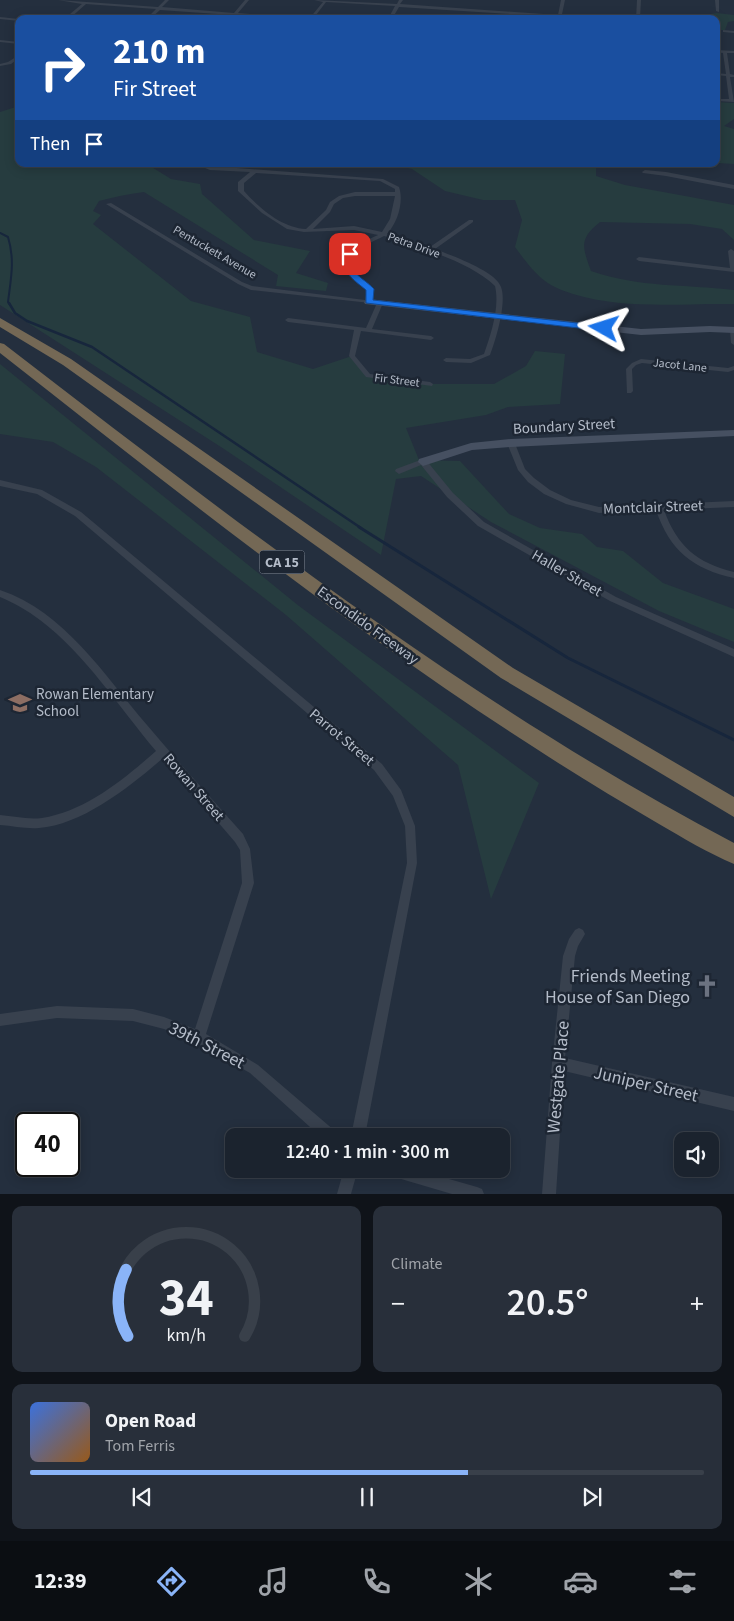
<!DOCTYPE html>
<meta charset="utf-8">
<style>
:root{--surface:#1b232e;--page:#282f3a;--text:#f1f3f6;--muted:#a0a4aa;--line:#39404a;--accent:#8ab4f8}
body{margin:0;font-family:"Source Sans 3",sans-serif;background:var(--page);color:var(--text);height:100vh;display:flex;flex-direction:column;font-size:19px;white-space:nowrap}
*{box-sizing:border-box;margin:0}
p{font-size:16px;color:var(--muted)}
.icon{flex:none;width:28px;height:28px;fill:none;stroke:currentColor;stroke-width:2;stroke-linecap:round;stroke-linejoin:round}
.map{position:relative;height:1194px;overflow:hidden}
.panel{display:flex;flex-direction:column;gap:12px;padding:12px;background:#0f1319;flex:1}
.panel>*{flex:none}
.banner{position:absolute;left:15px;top:15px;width:705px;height:152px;border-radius:10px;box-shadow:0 2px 12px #0003,0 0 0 1px var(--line);background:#1a4fa0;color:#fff;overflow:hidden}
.fabs{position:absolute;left:674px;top:1132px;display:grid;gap:10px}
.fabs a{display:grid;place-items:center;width:45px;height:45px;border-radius:10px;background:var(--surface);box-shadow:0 2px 12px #0003,0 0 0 1px var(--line);font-size:25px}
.speed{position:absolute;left:15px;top:1112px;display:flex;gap:10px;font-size:25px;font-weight:700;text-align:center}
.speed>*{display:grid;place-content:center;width:65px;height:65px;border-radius:50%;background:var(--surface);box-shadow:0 2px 12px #0003,0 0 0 1px var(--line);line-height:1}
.speed .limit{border:2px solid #111;border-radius:8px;background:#fff;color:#111}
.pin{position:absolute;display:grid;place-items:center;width:42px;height:42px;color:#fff;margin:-21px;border-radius:10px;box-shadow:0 2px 8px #0006}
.me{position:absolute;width:55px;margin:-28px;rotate:276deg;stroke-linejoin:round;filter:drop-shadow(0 0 4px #0008)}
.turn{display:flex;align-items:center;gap:18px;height:105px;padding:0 15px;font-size:22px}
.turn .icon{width:65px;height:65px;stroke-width:2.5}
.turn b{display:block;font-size:35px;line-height:42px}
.then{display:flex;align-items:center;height:48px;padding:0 15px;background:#0003;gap:10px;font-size:19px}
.big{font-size:38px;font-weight:600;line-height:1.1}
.panel .tile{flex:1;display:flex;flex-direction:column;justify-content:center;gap:8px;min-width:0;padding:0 18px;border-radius:10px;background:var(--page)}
.panel .dial{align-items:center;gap:0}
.dial svg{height:130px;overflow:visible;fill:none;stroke:var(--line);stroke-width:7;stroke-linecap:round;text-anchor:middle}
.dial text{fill:var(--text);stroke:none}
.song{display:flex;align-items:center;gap:15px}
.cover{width:60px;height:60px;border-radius:8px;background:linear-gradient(135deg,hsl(220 70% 55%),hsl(30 70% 35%))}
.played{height:5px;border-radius:2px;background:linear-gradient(90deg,var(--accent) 65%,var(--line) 65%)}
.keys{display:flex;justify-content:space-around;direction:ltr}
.heat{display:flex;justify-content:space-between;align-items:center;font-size:28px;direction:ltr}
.panel .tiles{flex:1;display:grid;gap:12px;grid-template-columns:1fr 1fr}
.tile:last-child{grid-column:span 2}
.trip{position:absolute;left:225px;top:1128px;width:285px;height:50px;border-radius:10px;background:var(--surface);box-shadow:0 2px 12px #0003,0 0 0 1px var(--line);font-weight:600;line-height:50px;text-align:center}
.tab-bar{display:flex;height:80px;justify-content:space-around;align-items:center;background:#0b0e12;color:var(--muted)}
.tab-bar .icon{width:35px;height:35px}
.tab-bar .on{color:var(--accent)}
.tab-bar b{font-size:22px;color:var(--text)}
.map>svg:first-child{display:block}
.green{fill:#263c3f}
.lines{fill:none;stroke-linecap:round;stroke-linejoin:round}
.stream-far2{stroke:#17263c;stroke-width:2}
.stream-far1{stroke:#17263c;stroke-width:2.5}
.stream{stroke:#17263c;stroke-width:3}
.street{fill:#38414e;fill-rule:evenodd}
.secondary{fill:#465061;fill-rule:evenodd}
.highway{fill:#746855;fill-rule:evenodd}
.route{fill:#1a73e8;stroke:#114b97}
.labels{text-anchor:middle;stroke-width:5;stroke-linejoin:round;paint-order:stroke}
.far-street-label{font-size:12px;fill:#b4bcc9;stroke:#1d2633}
.shield{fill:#1d2633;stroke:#878f9c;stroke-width:1}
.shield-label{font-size:14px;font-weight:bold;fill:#b4bcc9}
.street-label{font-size:15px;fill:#b4bcc9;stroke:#1d2633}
.poi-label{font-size:15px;fill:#b4bcc9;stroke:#1d2633;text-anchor:start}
.near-poi-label{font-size:18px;fill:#b4bcc9;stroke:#1d2633;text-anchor:end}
.near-street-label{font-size:18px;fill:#b4bcc9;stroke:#1d2633}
</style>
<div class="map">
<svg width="734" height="1194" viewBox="0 0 734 1194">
<rect width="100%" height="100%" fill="#242f3e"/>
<!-- green -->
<g class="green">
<polygon points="717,13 734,15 734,21 728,22 725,30 716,30 716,19 679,19"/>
<polygon points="716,102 734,103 734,119 724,126 734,129 734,164 718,163 716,167 699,164 716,164"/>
<path d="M19,106V164H155L150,166L171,179L200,184L202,194L254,240L310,251L296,273L328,283L326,291L276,286L278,275L144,192C128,194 114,197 99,201L93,211L101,215L93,224L191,301L250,317L257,352L313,369L352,356L368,376L430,384H494L526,366L535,351L565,354L560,404L508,407L486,415L406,428L419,460L460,461L509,514L540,528L582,534L597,547L623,551L663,583L734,609V642L659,611L491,522L421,476L396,479L381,555L224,449L0,305V112Z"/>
<path d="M391,164L481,167L519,164H596V176L625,185L734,205V240L722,229L690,224L600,222C579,239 582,246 591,271C641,288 683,284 734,290V304C680,303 626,310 573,294C564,291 553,287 545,281C533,272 524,259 515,247L522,220L515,200H483L445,191L412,169Z"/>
<polygon points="0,364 299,606 539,783 491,899 458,765 286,615 96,467 53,442 0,434"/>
</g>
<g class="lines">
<!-- stream-far2 -->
<path class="stream-far2" d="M0,233L8,237C15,260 11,278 8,302L10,305"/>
<!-- stream-far1 -->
<polyline class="stream-far1" points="9,303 15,313 27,321 92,347 361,528"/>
<!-- stream -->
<polyline class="stream" points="359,527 568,658 734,740"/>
<!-- street -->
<g class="street">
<polygon points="58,0 158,7 165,0 169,0 162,7 234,13 245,0 249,0 238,13 308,19 236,15 232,18 230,17 232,15 160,10 150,19 146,19 156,9 86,4 69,19 64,19 82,4"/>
<polygon points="314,0 397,4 399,0 403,0 400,4 558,15 561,0 565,0 561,19 557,19 557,17 399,7 392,19 388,19 395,6 326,2 313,19 309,19 323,2"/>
<polygon points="637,0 641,0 640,19 636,19"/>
<polygon points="715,0 719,0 719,12 716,11"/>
<polygon points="0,17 19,19 19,21 0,19"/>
<polygon points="723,30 734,31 734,33 723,32"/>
<polygon points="0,40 19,42 19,44 0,42"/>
<polygon points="716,50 734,51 734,53 727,53 730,74 734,75 734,77 730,77 734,102 716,101 716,99 729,99 726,76 716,75 716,73 726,74 723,53 716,52"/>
<polygon points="19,55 19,58 11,64 0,66 0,64 8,62"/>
<path d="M195,164H202L211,166L383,179L399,187C404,201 398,222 387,234L430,247L469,220H473V222L435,249C450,255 496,271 501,287C507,302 496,340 490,355L471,363L446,362L443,360L446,358L470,359L484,354C491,334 500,307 495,286C469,261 418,247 384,236C370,244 339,251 354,274C358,281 368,283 373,289L370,303L251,290L238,284L106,204L111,203L242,282L252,286L365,300L367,289C362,285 355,283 351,278C348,275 347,272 346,267C341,247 364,242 378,235L354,230L304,232L287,229L262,213L238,191V182L250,172L210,170ZM256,173L380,181L395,189V192H355L339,196L330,202L326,210L306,229C282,228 259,208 244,191V183ZM355,196H395L390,219L382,232L354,226L313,229L330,212L334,204L343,198Z"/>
<polygon points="645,170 666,172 734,185 734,189 666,176 643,173 642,172"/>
<polygon points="731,249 734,251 734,272 639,261 636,259 639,257 730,268 728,251"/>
<polygon points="380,301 383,303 372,329 431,336 434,338 431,340 361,331 355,356 370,374 430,382 433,384 432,386 366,377 349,356 354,330 288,322 285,320 288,318 366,328 377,303"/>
<polygon points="733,328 734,328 734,345 731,343 730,330"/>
<polygon points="641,359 728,368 734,366 734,370 728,372 642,363 636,365 632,369 633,391 631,393 627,393 626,369 632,363"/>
<path d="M508,441H514L525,469L534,478L550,490L571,500L599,507L734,501V507L664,510C677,546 697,563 734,572V578C693,569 670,551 656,510L599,513L566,504L544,494L528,482L518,470L507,443Z"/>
<polygon points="423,459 426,460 453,493 484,522 616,597 734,649 734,657 610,601 478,526 447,497 421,465 399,474 395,471 396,469"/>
<polygon points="0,480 42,490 81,512 382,764 401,790 415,826 417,863 365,1136 351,1136 407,863 405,826 393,796 374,770 75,516 37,494 0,486"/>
<path d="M0,590C65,612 104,675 147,725C178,762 211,798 243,834L250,849L254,883L206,1034L258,1065L335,1131L337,1136H320L250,1073L195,1042L164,1029L133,1021L57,1018L0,1026V1014L57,1006L133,1009L164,1017L195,1029L242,883L240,850L235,842L163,758C131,786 82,825 39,828C26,829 13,826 0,825V815C14,816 28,820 42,818C86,811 124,779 156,751C119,707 86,655 40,620C27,610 14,603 0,597Z"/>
<polygon points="579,928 583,930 585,934 578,946 575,956 565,1058 734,1097 734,1111 564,1071 556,1194 542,1194 552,1063 563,956 569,939 575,930"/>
<polygon points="344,1169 358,1169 351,1194 337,1194"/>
<polygon points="384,1169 414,1169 477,1187 482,1189 484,1194 452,1194 391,1176 386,1174"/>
</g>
<!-- secondary -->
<g class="secondary">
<polygon points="368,299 641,329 710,326 734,327 734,333 710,332 641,335 365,304 364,302"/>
<polygon points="734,430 734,436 511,447 472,450 423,466 418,462 419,459 471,443 511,439"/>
</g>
<!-- highway -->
<g class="highway">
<polygon points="0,318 71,359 513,668 734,797 734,817 501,678 63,365 0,327"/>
<path d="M0,343L4,344C238,524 473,706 734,843V864C708,853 683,838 659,824C616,799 573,773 532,746C347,627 173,489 0,353Z"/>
</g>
</g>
<!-- route -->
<path class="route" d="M350,252L354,254C348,275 362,276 374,289L373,300L604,326L609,328L604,331L366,303V290C353,279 341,273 347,254Z"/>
<!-- icons -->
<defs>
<symbol id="school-bare" viewBox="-9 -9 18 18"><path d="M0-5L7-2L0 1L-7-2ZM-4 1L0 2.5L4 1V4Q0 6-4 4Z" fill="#8d6e63" stroke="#1d2633" stroke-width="2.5" paint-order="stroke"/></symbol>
<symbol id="church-bare" viewBox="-9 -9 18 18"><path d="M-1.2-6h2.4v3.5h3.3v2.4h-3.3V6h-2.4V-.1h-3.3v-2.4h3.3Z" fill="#6b7280" stroke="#1d2633" stroke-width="2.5" paint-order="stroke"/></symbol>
</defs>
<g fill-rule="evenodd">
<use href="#school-bare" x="4" y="687" width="32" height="32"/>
<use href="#church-bare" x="691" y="970" width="32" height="32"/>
</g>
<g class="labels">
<!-- far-street labels -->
<g class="far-street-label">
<text transform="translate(414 245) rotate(20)" y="4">Petra Drive</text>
<text transform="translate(215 252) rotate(30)" y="4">Pentuckett Avenue</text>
<text transform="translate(680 365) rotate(6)" y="4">Jacot Lane</text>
<text transform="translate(397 380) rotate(7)" y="4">Fir Street</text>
</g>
<!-- shield labels -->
<rect class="shield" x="259.5" y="550.5" width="45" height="23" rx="4"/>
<g class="shield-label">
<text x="282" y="567">CA 15</text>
</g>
<!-- street labels -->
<g class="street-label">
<text transform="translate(564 426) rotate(-3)" y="5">Boundary Street</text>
<text transform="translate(653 507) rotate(-2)" y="5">Montclair Street</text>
<text transform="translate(567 573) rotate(30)" y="5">Haller Street</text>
<text transform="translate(368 625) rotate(36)" y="5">Escondido Freeway</text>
<text transform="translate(342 737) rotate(40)" y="5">Parrot Street</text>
<text transform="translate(194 787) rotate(49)" y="5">Rowan Street</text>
</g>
<!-- poi labels -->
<g class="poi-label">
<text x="36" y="699">Rowan Elementary<tspan x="36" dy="17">School</tspan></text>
</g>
<!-- near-poi labels -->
<g class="near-poi-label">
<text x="690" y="982">Friends Meeting<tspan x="690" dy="21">House of San Diego</tspan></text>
</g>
<!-- near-street labels -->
<g class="near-street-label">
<text transform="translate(207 1045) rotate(27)" y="6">39th Street</text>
<text transform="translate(558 1077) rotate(-85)" y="6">Westgate Place</text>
<text transform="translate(646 1084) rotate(13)" y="6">Juniper Street</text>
</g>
</g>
</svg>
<div class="fabs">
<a><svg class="icon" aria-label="sound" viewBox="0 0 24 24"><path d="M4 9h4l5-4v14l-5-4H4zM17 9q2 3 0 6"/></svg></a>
</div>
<div class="speed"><div class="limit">40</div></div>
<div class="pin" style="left:350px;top:254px;background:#d93025"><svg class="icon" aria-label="arrive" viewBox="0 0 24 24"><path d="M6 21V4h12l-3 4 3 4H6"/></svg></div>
<svg class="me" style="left:604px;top:328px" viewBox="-20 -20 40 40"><path d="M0-17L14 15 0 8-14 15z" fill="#1a73e8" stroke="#fff" stroke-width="4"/></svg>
<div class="trip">12:40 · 1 min · 300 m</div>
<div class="banner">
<div class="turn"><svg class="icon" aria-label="right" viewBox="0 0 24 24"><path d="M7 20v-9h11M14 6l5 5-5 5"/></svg><div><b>210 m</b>Fir Street</div></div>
<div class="then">Then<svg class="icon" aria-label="arrive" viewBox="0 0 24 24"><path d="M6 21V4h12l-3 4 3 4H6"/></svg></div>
</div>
</div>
<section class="panel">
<div class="tiles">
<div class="tile dial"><svg viewBox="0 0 100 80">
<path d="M14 69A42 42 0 1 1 86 69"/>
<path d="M14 69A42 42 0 0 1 13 28" stroke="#8ab4f8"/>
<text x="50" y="56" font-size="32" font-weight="700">34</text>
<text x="50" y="72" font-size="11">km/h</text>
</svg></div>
<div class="tile"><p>Climate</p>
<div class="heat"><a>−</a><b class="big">20.5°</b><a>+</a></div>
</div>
<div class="tile">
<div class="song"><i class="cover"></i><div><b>Open Road</b><p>Tom Ferris</p></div></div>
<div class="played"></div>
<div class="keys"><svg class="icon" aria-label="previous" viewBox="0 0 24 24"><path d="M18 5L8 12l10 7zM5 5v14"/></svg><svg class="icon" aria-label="pause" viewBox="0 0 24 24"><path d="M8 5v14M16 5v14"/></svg><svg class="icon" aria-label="next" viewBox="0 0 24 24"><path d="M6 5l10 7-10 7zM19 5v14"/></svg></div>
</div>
</div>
</section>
<nav class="tab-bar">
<b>12:39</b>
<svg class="icon on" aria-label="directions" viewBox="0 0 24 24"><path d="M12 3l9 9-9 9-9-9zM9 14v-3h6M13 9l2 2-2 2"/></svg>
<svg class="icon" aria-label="music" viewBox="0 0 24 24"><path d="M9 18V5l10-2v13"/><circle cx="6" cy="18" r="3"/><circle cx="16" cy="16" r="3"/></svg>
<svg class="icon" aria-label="phone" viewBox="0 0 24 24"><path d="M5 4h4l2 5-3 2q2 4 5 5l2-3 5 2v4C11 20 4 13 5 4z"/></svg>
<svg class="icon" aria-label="climate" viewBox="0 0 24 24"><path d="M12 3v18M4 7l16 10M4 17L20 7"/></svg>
<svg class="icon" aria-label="car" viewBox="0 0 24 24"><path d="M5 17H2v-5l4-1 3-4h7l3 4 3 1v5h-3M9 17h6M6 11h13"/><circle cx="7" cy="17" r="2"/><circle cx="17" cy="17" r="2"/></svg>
<svg class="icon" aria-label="filters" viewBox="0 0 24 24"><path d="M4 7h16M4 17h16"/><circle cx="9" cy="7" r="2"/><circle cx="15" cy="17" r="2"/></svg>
</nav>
